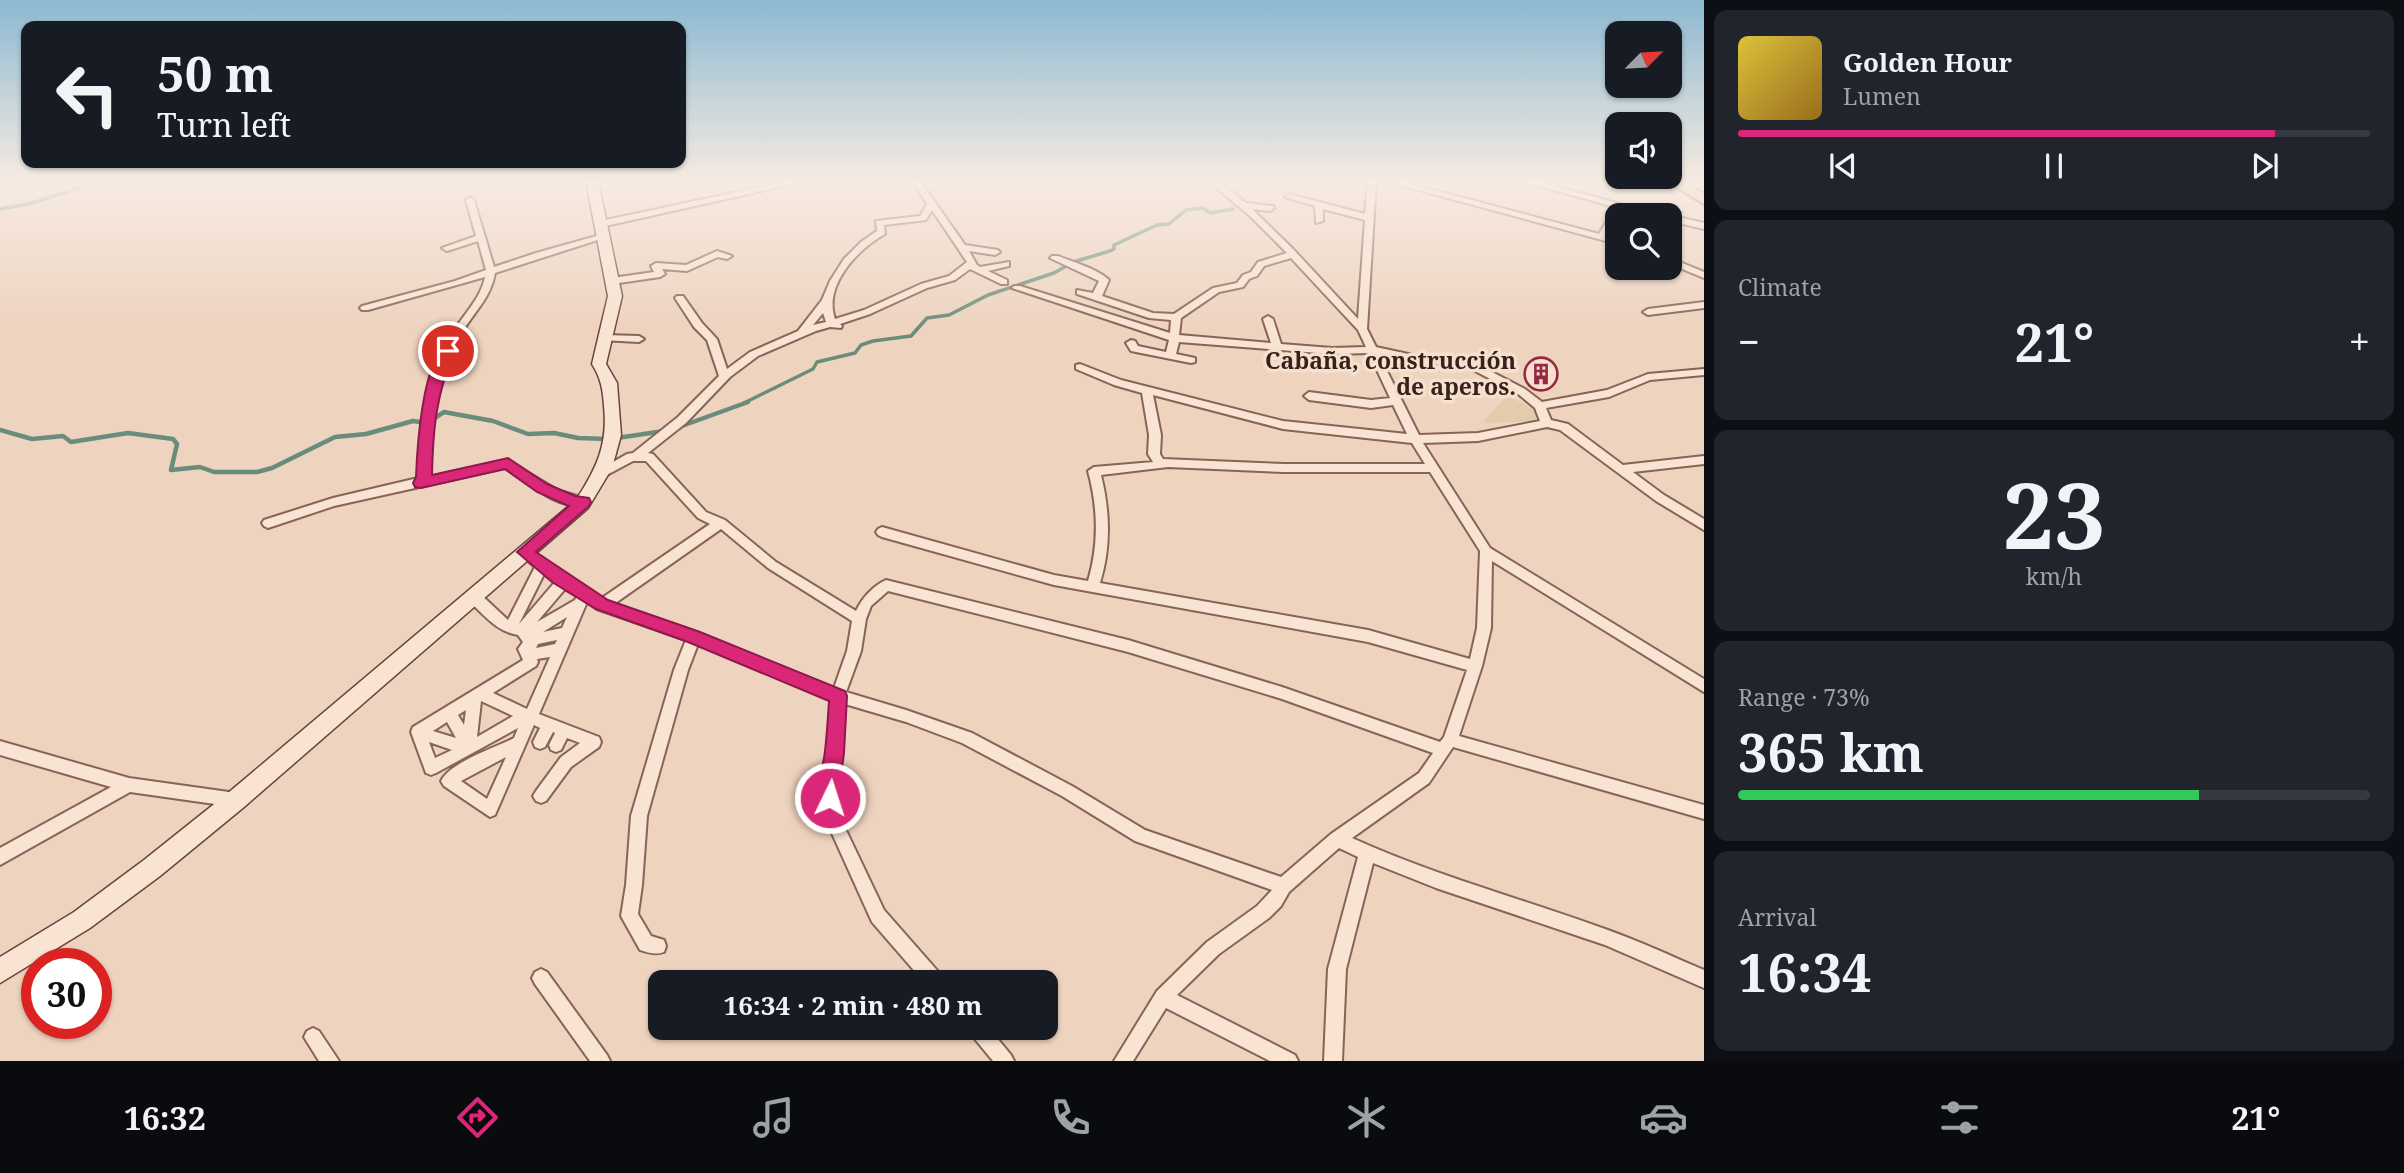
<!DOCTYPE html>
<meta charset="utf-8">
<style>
:root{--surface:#171b24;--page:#20242c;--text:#f1f3f6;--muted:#9ea1a6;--line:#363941;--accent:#db2777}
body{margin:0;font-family:"Noto Serif",serif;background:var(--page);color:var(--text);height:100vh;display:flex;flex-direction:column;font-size:26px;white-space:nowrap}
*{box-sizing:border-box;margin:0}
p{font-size:23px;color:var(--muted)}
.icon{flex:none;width:38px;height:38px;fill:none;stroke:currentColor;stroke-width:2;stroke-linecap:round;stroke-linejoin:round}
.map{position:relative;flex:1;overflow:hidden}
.sheet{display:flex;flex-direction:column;gap:10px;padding:10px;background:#0d0f14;width:700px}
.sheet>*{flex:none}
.banner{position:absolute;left:21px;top:21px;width:665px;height:147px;border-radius:14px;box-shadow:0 2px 5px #0004;background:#171b24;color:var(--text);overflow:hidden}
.needle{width:46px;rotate:66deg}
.tools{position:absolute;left:1605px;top:21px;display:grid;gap:14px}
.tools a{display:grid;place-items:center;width:77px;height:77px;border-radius:14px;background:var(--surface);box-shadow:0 2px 5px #0004;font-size:35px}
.speed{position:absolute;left:21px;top:948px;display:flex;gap:14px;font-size:35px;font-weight:700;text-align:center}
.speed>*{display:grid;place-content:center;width:91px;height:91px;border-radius:50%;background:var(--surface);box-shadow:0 2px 5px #0004;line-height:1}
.speed .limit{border:10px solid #d22;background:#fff;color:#111}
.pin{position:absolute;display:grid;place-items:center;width:60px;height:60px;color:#fff;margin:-30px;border:4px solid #fff;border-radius:50%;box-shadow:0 2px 7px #0007}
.me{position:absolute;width:77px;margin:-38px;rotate:4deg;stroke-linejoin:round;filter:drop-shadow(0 0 5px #0008)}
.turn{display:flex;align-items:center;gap:24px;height:147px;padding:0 21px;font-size:32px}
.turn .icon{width:91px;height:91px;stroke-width:2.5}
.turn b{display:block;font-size:49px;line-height:60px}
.big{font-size:52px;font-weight:700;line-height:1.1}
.sheet .widget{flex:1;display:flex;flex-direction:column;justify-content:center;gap:10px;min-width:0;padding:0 24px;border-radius:14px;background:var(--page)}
.sheet .dial{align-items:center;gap:0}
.dial b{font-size:91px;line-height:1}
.song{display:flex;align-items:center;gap:21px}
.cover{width:84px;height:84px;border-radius:10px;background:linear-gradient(135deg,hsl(50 70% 55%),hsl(40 70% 35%))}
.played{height:7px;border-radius:4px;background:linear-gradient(90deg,var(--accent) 85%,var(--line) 85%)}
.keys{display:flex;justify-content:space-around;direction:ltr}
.heat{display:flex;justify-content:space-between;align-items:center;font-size:38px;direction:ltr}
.charge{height:10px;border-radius:5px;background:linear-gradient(90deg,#34c759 73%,var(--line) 0)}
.trip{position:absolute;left:648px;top:970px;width:410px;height:70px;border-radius:14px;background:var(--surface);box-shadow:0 2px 5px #0004;font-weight:700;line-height:70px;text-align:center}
.tabs{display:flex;height:112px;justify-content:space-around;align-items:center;background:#090b0e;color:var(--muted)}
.tabs .icon{width:49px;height:49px}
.tabs .active{color:var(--accent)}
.tabs b{font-size:32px;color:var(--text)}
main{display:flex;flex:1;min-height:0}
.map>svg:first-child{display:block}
.farmland{fill:#e3ccac}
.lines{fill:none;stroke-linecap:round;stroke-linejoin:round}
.stream-far1{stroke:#698d7b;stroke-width:3.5}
.stream{stroke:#698d7b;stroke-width:4.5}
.street-casing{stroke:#866457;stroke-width:4}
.secondary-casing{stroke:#68453b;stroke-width:3}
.primary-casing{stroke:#54342c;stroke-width:4}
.street{fill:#f9e3d2;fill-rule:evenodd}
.secondary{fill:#f9e3d2;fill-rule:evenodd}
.primary{fill:#f2bc95;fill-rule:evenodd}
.route{fill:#db2777;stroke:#8e194d;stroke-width:2}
.labels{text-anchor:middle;stroke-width:7;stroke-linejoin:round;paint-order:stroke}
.poi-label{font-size:23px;font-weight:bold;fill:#36211c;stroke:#f5e0ce;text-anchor:end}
</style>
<main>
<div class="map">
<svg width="1704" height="1061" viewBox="0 0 1704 1061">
<rect width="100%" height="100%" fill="#eed3bf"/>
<!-- farmland -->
<polygon class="farmland" points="1507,395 1544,415 1543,421 1483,423"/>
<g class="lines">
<!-- stream-far1 -->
<g class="stream-far1">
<polyline points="0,209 29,204 100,181"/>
<polyline points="744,403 813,369 817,362 855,353 861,345 873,341 911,336 927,318 949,315 988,295 1054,273 1073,262 1110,251 1114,249 1114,245 1157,225 1169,224 1186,210 1203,208 1210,213 1233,209"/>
</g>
<!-- stream -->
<g class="stream">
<polyline points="679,427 748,402"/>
<polyline points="0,430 32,439 63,436 71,442 128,433 173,439 177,444 171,470 200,467 214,472 257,472 272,468 335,437 366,434 413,421 427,423 444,412 493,421 528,434 554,433 578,438 608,439"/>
<polyline points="617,438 664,431"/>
</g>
<defs>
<g id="street">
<polygon points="789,181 807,181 601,227 597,224 601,221"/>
<path d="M912,181H920L965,245L998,250L1000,252L995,255L969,251L977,265L980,267L1009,262V266L988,271L1007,280V284H1001L970,269L955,280L927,288L870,314L840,324L842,326L841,328L830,327L816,331L758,356L730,377L686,423L648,453L653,454L706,512L725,520L776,562L856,611C862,598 873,586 886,580L1128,640L1282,687L1440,742L1444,737L1467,670L1368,642L1054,585L882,537L878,535L876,532L878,529L882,527L1054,575L1088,581C1099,544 1098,508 1088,471L1094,467L1153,462L1148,454L1149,435L1142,393L1114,385L1076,369V365L1080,364L1121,380L1283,421L1407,434L1393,405L1371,408L1309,400L1304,396L1309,392L1371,400L1390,398L1369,353L1332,354L1179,342L1176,354L1195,358V362L1191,363L1131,351L1126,343L1131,340L1135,341L1138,346L1166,352L1169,340L1012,288L1014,286H1020L1170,333L1171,320L1149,318L1077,294V290L1093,293L1099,281L1050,258L1052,256H1058C1075,263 1096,268 1109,280L1102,296L1153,313L1174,314L1213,288L1237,283L1243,275L1251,272L1258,262L1287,253L1250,216L1208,181H1218L1246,203L1273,206L1274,208L1270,211L1252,209L1293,249L1358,319L1365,220L1323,209V221L1316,223L1315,206L1285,197L1289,194L1365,214L1368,181H1376L1367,329L1376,347L1431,359L1461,356L1525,389L1542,402L1607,390L1648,374L1704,369V375L1650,380L1609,397L1546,408L1551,420L1568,424L1623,465L1704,456V464L1633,472L1664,495L1704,519V530L1656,501L1560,430L1547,427L1478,441L1423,443L1490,548L1704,679V692L1492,561L1491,628L1482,666L1459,736L1704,805V819L1453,747L1429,783L1352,838C1433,875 1520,898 1605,929C1639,941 1671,956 1704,970V988L1605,945L1436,888L1373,863L1346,969L1342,1061H1324L1328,969L1358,857L1339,848L1289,892L1281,906L1269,918L1219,954L1177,995L1295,1055L1298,1061H1270L1166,1008L1133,1061H1114L1157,991L1207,942L1257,906L1272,890L1135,841L1062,796L962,743L906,722L845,704L841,753L837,781L838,805L845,828L884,910L942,976L945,982H924L872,922L830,829L822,805L821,781L827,753L831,699L698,644L688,670L647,816L642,885L638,914L651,936L664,940L666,946L664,952C656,955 648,953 640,950L621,916L626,885L631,816L674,670L686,640L597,609L587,602L539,714L599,737L601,742L599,747L571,767L546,801L541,803L536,801L533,796L536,791L561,757L580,743L567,738L561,750L556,752L551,750L549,745L555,733L553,732L545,747L540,749L535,747L533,742L540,728L534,725L495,815L490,817L444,786L441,781C450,762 495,748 514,738L518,728L436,773L431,775L426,773L411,732L413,727L523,660L518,649L523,642L518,635C497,632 484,615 468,600L467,596L468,592H478L508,620L535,567L519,553L521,550L525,548L602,598L710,524L698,518L646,461H633L603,477L597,473L599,470L627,454L633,453L678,417L719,376L707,340L694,327L675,298L677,296H683L702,323L717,339L727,369L750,352L798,331L822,300L830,281L844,259L861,242L877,231L876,221L920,216L927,204ZM932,210L967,262L949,276L921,284L864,310L835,319C823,285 858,249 885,234L884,225L926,220ZM1291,258L1358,330L1366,347L1332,348L1281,344L1273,319L1268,316L1263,319L1271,343L1179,335L1181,318L1219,292L1243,287L1249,279L1257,276L1264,266ZM823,313L826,322L813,325ZM1379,355L1431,365L1456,361L1517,393L1535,408L1540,421L1478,433L1419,435ZM1153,395L1283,429L1412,443L1425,464H1284L1163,459L1160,454L1161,435ZM1168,467L1284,472H1430L1480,551L1477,628L1470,659L1368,630L1100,583C1111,547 1110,511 1101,475ZM721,529L768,568L852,621L847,651L834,688L699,633L614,604ZM544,574L555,582L519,624ZM565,589L577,596L575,600L537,622ZM888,591L1128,652L1282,699L1433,753L1419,773L1331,834L1281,877L1145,830L1072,786L972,733L906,710L846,692L861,651L866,619L871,606ZM567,617L562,628L543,632ZM557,640L555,644L536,648L538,644ZM550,657L527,709L493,693L536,666L538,662L537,659ZM481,701L513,716L477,737ZM466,710L464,725L458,715ZM447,722L456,738L433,731ZM429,742L452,750L435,758ZM506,757L487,799L461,781Z"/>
<polygon points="1385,181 1400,181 1599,234 1615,207 1520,181 1536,181 1661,215 1648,215 1622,209 1607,236 1617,238 1617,244"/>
<path d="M470,197L474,200L494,267L536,253L600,235L607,237L495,273C491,298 473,313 461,334C436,382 431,423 430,477L507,460L557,490L587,499L589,502L587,505C559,511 528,483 505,468L334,506L268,528L264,526L262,523L264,520L333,498L418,478C420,426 425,378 453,332C464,314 481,298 485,277L368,310H362L360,308L362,306L455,281L486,270L478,241L447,251L442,248L476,236L466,200Z"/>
<polygon points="1670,215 1704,223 1704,229 1670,221"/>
<polygon points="717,251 732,256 727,259 718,257 687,271 662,269 665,274 660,277 612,284 607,281 612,278 654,272 651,266 656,263 686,265"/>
<polygon points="1670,258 1704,272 1704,278 1670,264"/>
<polygon points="1704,302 1704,308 1648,315 1643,312 1648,309"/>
<polygon points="605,335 639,336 644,339 639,342 601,340 601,336"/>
<polygon points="0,741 129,778 236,793 241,795 244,800 241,805 236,807 130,792 0,865 0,848 111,787 0,755"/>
<polygon points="541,969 547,972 607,1055 610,1061 590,1061 535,984 532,978 535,972"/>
<polygon points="967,1027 988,1027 1011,1055 1014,1061 993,1061 970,1033"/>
<polygon points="313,1028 319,1031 339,1061 319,1061 304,1037 307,1031"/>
</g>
<path id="secondary" d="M586,181H598L622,296L606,364L617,383L621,435L612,468L588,508L244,807L160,876L90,928L0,983V957L74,912L144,860L228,793L576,500C597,468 608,444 604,406C603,390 601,378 592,364L608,296Z"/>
<polygon id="primary" points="1667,181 1683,181 1704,194 1704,204"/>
</defs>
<!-- street casing -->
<use href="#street" class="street-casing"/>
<!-- secondary casing -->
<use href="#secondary" class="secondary-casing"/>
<!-- primary casing -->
<use href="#primary" class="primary-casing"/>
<!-- street -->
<use href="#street" class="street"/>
<!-- secondary -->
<use href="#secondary" class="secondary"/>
<!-- primary -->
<use href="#primary" class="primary"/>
</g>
<!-- sky -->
<linearGradient id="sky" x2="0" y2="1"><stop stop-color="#8cb9d1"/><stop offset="0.55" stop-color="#f7ebe2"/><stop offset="1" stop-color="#f7ebe2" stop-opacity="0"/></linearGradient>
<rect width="1704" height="330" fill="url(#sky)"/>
<!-- route -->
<path class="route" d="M448,347L455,351C436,393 433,430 432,475L508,458L547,484L575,496L589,498L591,502L589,506L536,552L608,600L700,632L845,691L847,696L844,753L837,805L830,808L823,805C815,786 823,769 825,751C827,734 828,717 829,701L688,642L596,609L552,582L517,552L569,506L537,492L505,469L421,488L415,487L413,483L416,477C417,452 422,356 448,347Z"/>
<!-- icons -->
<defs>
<symbol id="building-ring" viewBox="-11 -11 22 22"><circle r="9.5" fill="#f5e0ce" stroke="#962745" stroke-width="1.5"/><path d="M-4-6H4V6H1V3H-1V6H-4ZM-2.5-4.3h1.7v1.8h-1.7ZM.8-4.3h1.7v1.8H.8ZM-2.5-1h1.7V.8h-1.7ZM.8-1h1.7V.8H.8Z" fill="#962745"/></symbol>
</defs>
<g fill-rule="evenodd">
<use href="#building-ring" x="1522" y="355" width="38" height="38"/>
</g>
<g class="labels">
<!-- poi labels -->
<g class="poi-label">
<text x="1516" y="369">Cabaña, construcción<tspan x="1516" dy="26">de aperos.</tspan></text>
</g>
</g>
</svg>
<div class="tools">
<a><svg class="needle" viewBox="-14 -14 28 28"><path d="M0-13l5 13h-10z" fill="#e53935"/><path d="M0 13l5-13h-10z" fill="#9ea1a6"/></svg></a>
<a><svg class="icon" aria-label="sound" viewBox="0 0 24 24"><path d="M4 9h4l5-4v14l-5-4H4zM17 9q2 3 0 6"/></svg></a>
<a><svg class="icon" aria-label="search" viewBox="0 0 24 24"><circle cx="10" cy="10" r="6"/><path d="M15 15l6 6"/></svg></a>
</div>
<div class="speed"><div class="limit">30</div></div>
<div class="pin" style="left:448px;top:351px;background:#d93025"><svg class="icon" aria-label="arrive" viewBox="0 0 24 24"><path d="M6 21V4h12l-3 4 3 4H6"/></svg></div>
<svg class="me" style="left:830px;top:798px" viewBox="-20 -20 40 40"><circle r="17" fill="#db2777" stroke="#fff" stroke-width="3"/><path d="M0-11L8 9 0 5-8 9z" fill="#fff"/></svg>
<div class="trip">16:34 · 2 min · 480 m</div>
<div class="banner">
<div class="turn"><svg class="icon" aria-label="left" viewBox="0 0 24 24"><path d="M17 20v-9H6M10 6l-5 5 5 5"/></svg><div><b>50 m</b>Turn left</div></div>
</div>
</div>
<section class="sheet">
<div class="widget">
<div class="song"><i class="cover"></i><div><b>Golden Hour</b><p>Lumen</p></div></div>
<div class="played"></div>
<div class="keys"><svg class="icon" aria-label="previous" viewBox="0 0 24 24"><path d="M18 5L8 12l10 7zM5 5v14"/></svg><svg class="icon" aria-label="pause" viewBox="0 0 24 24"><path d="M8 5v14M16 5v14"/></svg><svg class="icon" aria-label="next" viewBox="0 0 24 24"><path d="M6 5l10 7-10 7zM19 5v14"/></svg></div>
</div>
<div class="widget"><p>Climate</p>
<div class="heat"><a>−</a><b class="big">21°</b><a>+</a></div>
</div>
<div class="widget dial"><b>23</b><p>km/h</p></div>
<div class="widget"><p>Range · 73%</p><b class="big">365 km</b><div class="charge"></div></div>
<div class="widget"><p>Arrival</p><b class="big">16:34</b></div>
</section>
</main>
<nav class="tabs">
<b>16:32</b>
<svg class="icon active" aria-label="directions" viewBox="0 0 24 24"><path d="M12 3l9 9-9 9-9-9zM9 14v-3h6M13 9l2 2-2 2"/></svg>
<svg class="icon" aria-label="music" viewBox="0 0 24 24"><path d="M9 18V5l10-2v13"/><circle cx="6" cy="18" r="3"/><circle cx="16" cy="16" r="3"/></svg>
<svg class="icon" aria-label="phone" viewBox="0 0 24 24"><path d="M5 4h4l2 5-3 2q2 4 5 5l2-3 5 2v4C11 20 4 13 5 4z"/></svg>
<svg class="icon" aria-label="climate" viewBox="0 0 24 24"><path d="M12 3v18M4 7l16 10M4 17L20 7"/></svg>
<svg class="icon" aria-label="car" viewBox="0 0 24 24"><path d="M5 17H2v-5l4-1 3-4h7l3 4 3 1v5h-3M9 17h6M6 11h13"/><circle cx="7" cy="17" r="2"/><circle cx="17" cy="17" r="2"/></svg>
<svg class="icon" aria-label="filters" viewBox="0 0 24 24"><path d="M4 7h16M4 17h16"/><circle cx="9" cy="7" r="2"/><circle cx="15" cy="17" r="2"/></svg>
<b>21°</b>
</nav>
